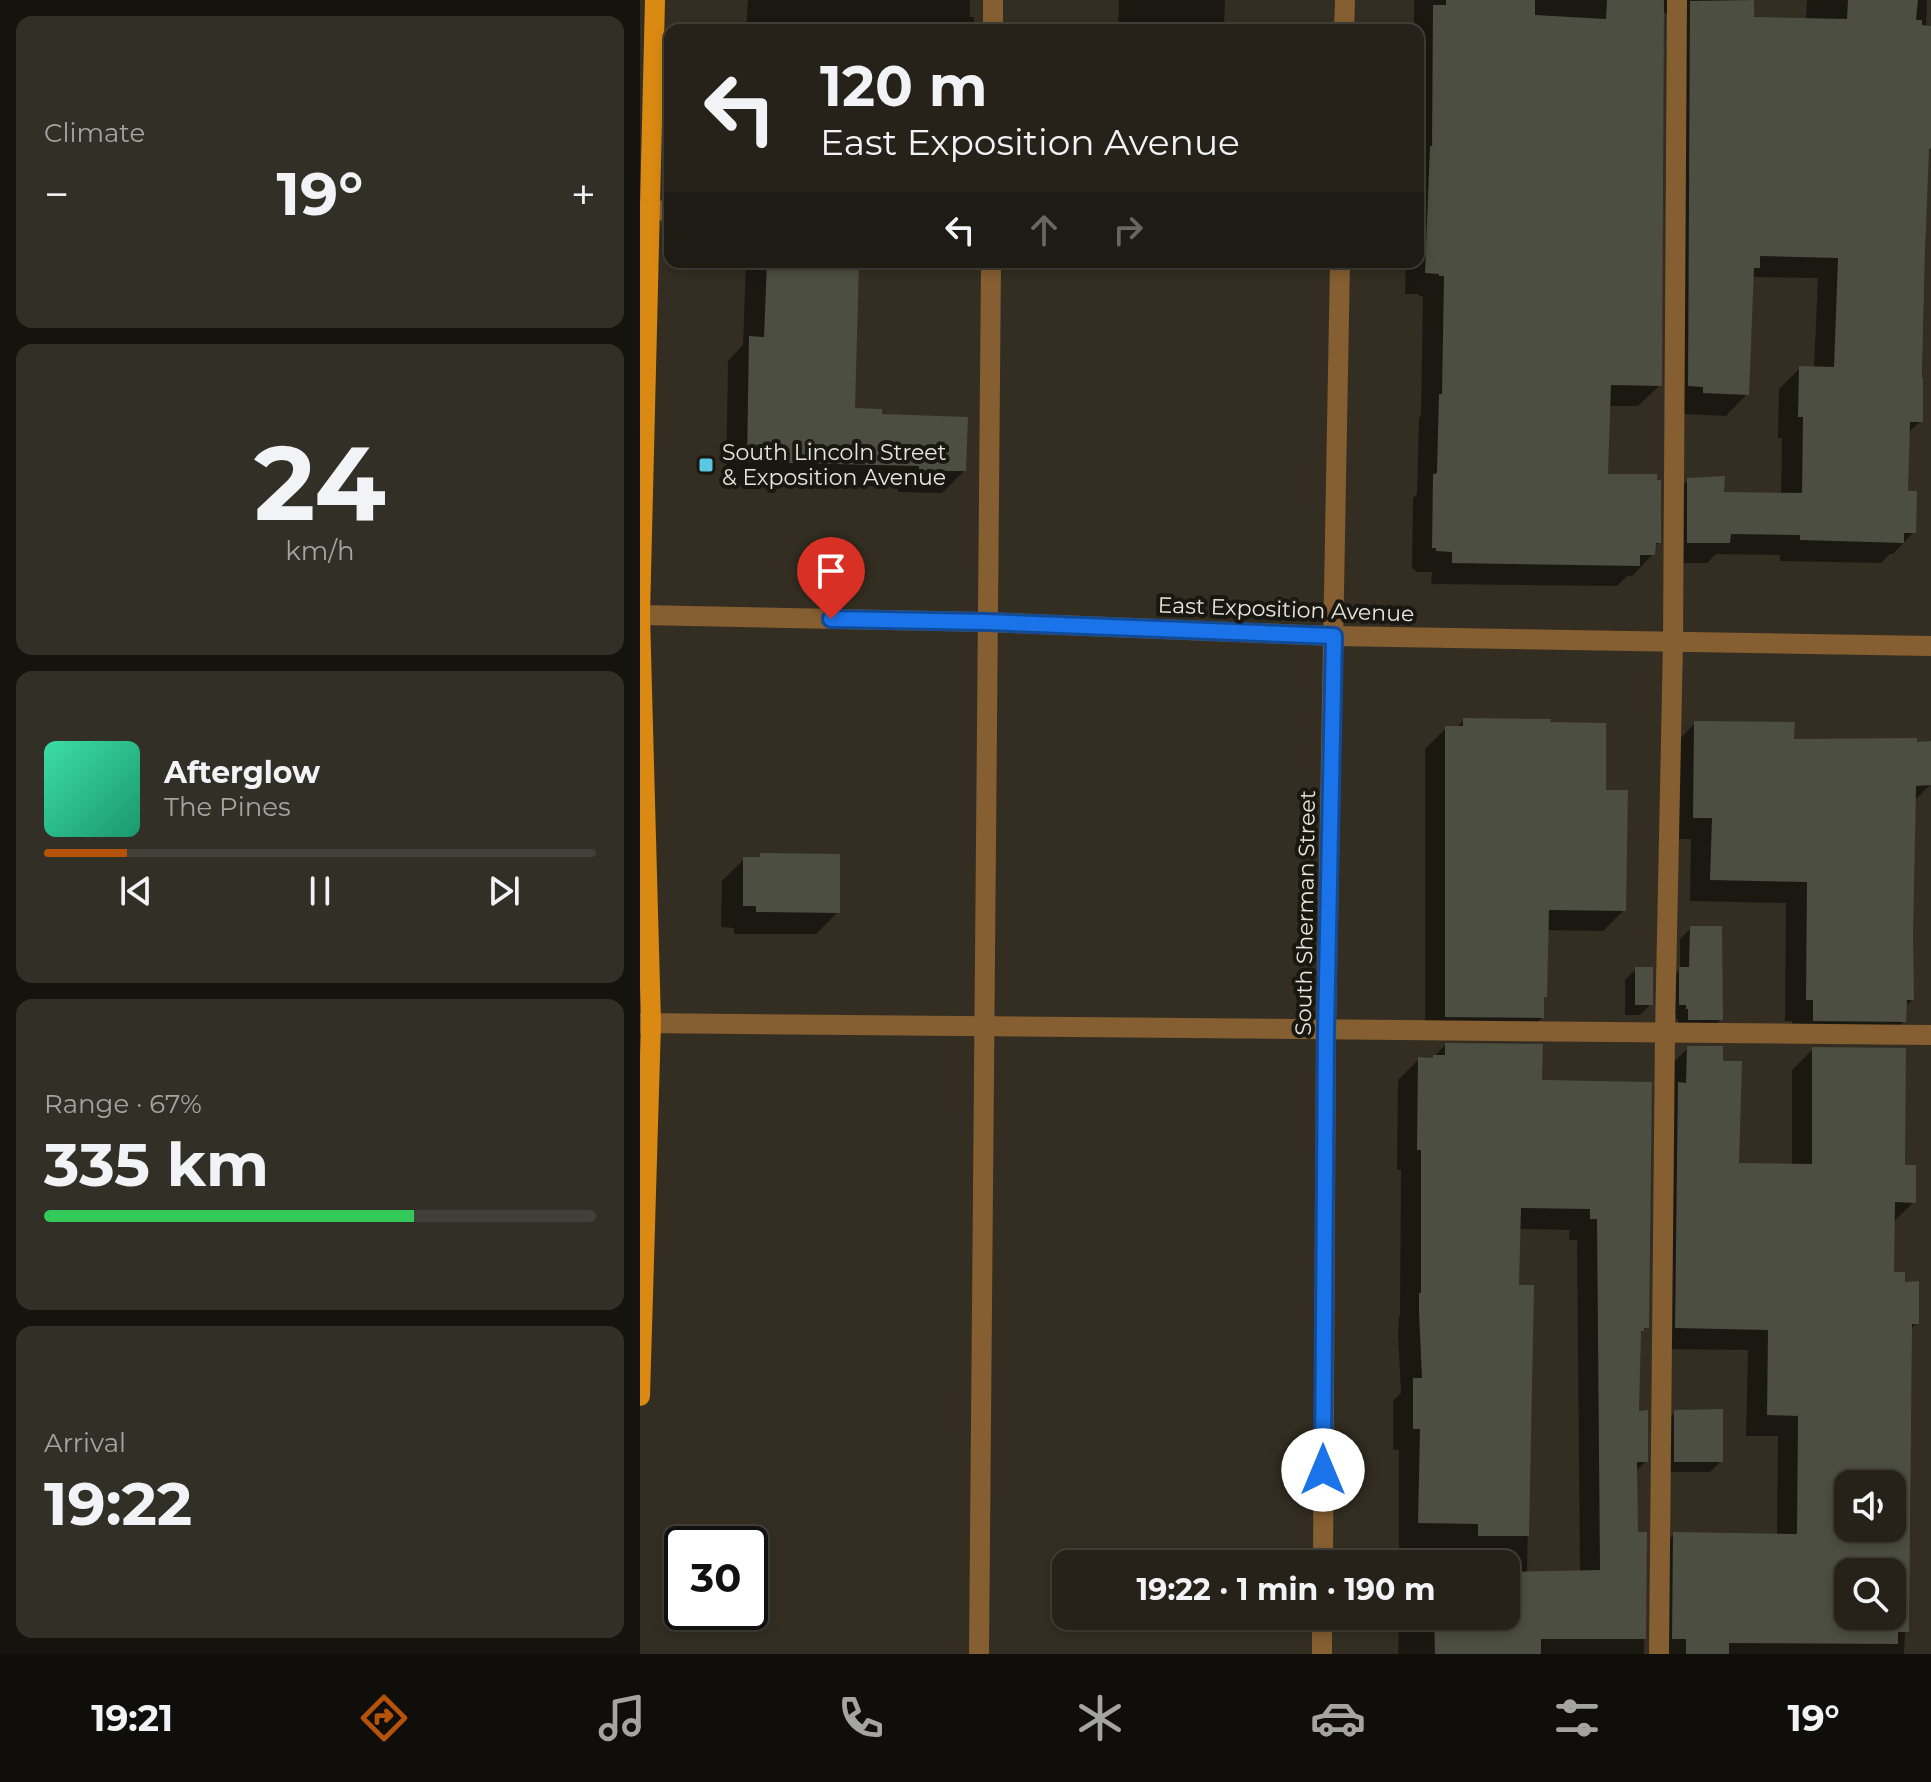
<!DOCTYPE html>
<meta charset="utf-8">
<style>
:root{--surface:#262219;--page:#322f26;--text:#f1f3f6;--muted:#a4a4a2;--line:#423f38;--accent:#b45309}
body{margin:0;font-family:Montserrat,sans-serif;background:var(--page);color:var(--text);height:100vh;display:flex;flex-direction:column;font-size:30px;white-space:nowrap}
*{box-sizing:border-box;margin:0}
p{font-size:26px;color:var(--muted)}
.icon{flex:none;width:44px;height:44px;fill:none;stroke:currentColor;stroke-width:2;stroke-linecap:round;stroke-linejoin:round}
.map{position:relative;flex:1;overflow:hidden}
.details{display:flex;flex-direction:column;gap:16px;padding:16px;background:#15130e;width:640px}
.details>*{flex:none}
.hud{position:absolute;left:24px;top:24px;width:760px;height:244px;border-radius:16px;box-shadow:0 4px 12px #0003,0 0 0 2px var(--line);background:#262219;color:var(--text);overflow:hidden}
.buttons{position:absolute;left:1194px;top:1470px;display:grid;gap:16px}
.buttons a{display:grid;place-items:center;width:72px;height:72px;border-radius:16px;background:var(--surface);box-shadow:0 4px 12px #0003,0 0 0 2px var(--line);font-size:40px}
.speed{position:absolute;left:24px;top:1526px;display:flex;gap:16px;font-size:40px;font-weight:700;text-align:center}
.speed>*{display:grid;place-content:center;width:104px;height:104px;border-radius:50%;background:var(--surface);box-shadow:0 4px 12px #0003,0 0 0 2px var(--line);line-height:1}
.speed .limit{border:4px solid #111;border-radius:12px;background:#fff;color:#111}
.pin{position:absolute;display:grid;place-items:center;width:68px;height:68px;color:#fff;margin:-82px -34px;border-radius:50% 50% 50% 0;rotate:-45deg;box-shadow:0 0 8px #0007}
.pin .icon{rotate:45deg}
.me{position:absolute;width:88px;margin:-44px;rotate:0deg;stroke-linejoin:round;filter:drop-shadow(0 0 6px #0008)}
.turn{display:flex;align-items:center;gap:28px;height:168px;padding:0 24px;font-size:36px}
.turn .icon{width:104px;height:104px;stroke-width:2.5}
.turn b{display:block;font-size:56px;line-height:68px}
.lanes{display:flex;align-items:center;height:76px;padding:0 24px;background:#0003;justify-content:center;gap:40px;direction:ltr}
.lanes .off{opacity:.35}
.big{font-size:60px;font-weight:700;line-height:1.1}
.details .card{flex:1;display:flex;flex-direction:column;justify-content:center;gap:12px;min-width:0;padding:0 28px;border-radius:16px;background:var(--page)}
.details .dial{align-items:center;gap:0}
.dial b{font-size:104px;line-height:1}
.song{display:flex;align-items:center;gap:24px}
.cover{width:96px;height:96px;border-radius:12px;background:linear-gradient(135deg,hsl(160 70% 55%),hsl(160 70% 35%))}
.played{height:8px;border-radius:4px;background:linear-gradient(90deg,var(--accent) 15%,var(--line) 15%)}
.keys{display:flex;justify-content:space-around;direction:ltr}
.heat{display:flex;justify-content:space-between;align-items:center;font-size:44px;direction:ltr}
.charge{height:12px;border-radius:6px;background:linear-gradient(90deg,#34c759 67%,var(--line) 0)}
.trip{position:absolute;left:412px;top:1550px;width:468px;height:80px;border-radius:16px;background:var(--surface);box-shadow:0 4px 12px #0003,0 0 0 2px var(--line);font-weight:700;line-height:80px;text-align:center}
.tabs{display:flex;height:128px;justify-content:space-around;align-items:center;background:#0f0e0a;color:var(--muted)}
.tabs .icon{width:56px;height:56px}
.tabs .active{color:var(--accent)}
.tabs b{font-size:36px;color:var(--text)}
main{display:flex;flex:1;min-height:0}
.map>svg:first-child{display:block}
.shadow{fill:#0007;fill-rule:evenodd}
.building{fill:#4b4e40;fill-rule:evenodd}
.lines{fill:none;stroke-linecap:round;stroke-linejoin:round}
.service{stroke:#855e31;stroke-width:20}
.minor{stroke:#855e31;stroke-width:20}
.primary{stroke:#da8a12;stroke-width:20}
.route-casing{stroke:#114b97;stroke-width:20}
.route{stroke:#1a73e8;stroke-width:14}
.poi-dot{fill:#5ac8e5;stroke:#181710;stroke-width:3}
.labels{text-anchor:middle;stroke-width:8;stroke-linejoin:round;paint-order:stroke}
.poi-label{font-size:22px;fill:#e7e5dc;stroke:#181710;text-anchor:start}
.street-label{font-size:22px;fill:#e7e5dc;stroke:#181710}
</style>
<main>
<section class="details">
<div class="card"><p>Climate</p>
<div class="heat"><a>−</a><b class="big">19°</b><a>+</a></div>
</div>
<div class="card dial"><b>24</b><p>km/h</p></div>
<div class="card">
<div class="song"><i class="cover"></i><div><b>Afterglow</b><p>The Pines</p></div></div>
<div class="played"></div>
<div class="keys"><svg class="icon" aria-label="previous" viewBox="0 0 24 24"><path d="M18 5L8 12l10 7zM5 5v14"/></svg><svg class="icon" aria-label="pause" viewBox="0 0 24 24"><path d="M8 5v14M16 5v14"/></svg><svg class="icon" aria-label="next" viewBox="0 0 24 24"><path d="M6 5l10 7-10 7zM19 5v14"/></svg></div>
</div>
<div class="card"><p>Range · 67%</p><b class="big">335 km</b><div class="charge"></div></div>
<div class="card"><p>Arrival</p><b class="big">19:22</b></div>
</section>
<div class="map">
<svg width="1291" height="1654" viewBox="0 0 1291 1654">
<rect width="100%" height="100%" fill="#332e21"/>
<!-- shadow -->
<g class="shadow">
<polygon points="108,0 330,0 330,17 334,17 334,30 106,30"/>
<polygon points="479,0 585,0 584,30 478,30"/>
<polygon points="774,0 1112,0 1112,19 1166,20 1167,0 1287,0 1286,28 1291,28 1281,421 1267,434 1266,493 1274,532 1253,554 1250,554 1241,563 1140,561 1140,555 1076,554 1067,563 1026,563 1026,502 1048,480 1082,494 1141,495 1142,438 1138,438 1139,389 1160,368 1174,368 1178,278 1112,277 1107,394 1086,416 1043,414 1027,14 1022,10 1020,385 998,406 968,406 966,475 1019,542 1014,547 1013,554 992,576 987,576 977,586 791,584 792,572 775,572 775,569 772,569 773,498 777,494 779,418 781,415 783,296 779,296 779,294 765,294 766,262 778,262 778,30 774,30"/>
<polygon points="106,262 217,262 213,410 240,416 324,471 302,493 258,492 258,487 86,483 88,361 103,345"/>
<polygon points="824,720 964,792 984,910 963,931 906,930 905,996 902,999 902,1018 881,1039 785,1038 785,749 806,728 816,728"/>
<polygon points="1055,723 1152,741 1290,785 1274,801 1272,1000 1265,1007 1264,1021 1243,1043 1152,1042 1152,1021 1145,1021 1146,903 1050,901 1051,839 1032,839 1034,745"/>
<polygon points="121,855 198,912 176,934 94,934 94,928 81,927 82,881 104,859 117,859"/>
<polygon points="1051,928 1081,1019 1070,1030 1038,1030 1038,1019 1036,1019 1036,1015 1029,1015 1029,980 1040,969 1040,939"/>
<polygon points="996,969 1011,1004 1000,1015 985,1015 985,980"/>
<path d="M805,1045L900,1082L1007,1327L999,1335L997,1413L1006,1461L995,1472L996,1533L1005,1534L1004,1654H758L759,1616H866V1564H759V1450L753,1449V1401L761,1393L758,1334L759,1316L760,1315L761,1170H757L758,1080L779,1059L791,1060ZM878,1229L930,1230L929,1240H937L940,1573H887L892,1287H877Z"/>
<path d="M1048,1048L1097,1165L1152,1166V1070L1173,1049L1263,1167L1274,1202L1252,1223V1274L1263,1284L1277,1323L1270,1330L1267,1631L1265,1633L1264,1654H1012L1013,1555L1034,1534L1137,1536L1138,1436H1106L1108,1350L1015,1349L1027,1069ZM1208,1484H1252V1528H1208ZM1208,1572H1252V1616H1208Z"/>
<polygon points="1035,1412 1081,1461 1070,1472 1024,1472 1024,1423"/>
</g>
<!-- building -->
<g class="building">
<polygon points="806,0 895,0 895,15 966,19 967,0 1024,0 1022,386 971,385 968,474 1017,474 1017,480 1021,480 1021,543 1016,543 1015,555 1000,555 1000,566 812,563 812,552 796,551 796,548 792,548 793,474 796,474 797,471 799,394 802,394 804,276 799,276 799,274 785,273 790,146 792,146 793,5 806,5"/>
<polygon points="1114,0 1114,17 1207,19 1208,0 1278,0 1276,20 1282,20 1282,25 1291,26 1291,149 1289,148 1285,255 1282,378 1283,378 1283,422 1270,422 1268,491 1277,491 1276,533 1264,533 1264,543 1160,540 1160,535 1091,534 1090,543 1047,543 1047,478 1085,476 1084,492 1162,493 1163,417 1158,417 1159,366 1194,367 1198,258 1120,256 1120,268 1114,268 1109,395 1063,393 1063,387 1048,386 1050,1"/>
<polygon points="127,262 219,262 215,408 242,409 242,414 328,417 326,471 279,471 279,466 107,462 109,336 124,337"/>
<polygon points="823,718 911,719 910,722 966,723 966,790 988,790 986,911 909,910 907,997 904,997 904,1018 805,1017 805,726 823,726"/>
<polygon points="1054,721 1155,722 1154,739 1277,738 1277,742 1291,741 1291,785 1276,786 1273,935 1274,1000 1267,1000 1266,1022 1173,1021 1173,1000 1166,1000 1167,882 1070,880 1072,818 1053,818"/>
<polygon points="120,853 200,854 200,913 116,912 116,906 103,906 103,857 120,857"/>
<polygon points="1050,926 1082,926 1083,1020 1048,1020 1048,1009 1046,1009 1046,1005 1039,1005 1039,967 1049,967"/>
<rect x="995" y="967" width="18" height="38"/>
<polygon points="805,1043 903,1044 902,1080 1012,1082 1009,1328 1004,1328 1004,1331 1001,1331 999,1411 1008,1410 1008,1462 997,1462 998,1532 1007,1532 1006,1639 901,1639 901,1654 795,1654 794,1616 866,1616 866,1572 960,1570 957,1219 950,1219 950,1209 881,1208 879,1285 894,1285 889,1536 838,1536 838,1524 778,1523 780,1429 773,1429 773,1378 782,1378 779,1312 779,1293 781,1293 781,1150 777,1150 778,1057 793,1058 793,1055 805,1055"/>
<path d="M1047,1046H1083V1061H1102L1099,1163L1172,1164V1047L1266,1048L1265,1165H1276V1203L1255,1202L1254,1272H1265V1282L1279,1281V1324H1272L1269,1632H1258V1644L1089,1643V1654H1046V1639H1032L1033,1532L1157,1534L1158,1416L1127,1415L1128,1330L1035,1328L1038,1082L1046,1083ZM1208,1484H1252V1528H1208ZM1208,1572H1252V1616H1208Z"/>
<polygon points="1083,1409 1083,1462 1034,1462 1034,1410"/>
</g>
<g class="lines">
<!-- service -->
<g class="service">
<polyline points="353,30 353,0"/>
<polyline points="10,210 30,211"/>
<polyline points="0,1023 1291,1035"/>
<polyline points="339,1654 351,262"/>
<polyline points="1019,1654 1025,1033 1033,642 1037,0"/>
</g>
<!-- minor -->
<g class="minor">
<polyline points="704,30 705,0"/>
<polyline points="0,615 347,622 694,636 1291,646"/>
<polyline points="683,1564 686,1031 700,262"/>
<polyline points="682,1654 682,1616"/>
</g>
<!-- primary -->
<g class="primary">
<polyline points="0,615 15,0"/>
<polyline points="0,616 11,1023 0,1396"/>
</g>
</g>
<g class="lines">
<defs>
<polyline id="route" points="191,619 347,622 694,636 686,1031 683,1470"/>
</defs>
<!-- route casing -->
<use href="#route" class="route-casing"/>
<!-- route -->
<use href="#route" class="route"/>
</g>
<!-- markers -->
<rect class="poi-dot" x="58" y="457" width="16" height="16" rx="4"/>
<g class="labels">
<!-- poi labels -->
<g class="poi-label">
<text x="82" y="460">South Lincoln Street<tspan x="82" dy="25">&amp; Exposition Avenue</tspan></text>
</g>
<!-- street labels -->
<g class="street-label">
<text transform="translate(646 609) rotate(2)" y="8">East Exposition Avenue</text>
<text transform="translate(665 913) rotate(-89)" y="8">South Sherman Street</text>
</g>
</g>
</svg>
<div class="buttons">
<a><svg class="icon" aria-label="sound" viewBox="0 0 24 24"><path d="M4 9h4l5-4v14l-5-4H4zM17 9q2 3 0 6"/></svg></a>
<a><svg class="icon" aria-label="search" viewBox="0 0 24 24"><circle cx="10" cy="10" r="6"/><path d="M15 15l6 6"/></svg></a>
</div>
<div class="speed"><div class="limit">30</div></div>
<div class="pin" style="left:191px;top:619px;background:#d93025"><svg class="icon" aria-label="arrive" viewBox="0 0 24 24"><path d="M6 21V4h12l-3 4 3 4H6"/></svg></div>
<svg class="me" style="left:683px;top:1470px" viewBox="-20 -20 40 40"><circle r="19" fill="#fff"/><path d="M0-13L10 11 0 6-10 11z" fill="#1a73e8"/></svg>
<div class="trip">19:22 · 1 min · 190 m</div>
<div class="hud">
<div class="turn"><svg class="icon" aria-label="left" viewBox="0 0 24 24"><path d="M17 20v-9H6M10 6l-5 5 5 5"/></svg><div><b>120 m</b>East Exposition Avenue</div></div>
<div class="lanes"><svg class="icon" aria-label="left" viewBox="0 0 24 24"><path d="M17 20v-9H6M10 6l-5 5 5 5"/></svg><svg class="icon off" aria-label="ahead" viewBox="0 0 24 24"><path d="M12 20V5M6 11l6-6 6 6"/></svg><svg class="icon off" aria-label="right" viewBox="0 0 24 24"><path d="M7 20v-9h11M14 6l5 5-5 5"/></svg></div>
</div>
</div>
</main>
<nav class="tabs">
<b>19:21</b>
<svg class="icon active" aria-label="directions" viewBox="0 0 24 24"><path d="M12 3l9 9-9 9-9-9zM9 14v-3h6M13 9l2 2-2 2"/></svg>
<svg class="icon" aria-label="music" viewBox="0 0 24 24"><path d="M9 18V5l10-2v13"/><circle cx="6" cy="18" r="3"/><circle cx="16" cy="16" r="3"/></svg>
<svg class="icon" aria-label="phone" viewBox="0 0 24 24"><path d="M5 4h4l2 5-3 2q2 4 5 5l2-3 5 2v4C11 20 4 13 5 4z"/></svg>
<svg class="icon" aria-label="climate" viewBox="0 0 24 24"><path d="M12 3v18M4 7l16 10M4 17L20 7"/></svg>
<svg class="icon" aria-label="car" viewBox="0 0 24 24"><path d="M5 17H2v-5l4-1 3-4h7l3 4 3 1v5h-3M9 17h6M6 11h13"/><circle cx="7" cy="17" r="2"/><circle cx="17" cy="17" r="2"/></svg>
<svg class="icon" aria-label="filters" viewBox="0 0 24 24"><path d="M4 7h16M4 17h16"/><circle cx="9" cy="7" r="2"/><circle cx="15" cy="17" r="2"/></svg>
<b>19°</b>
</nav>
